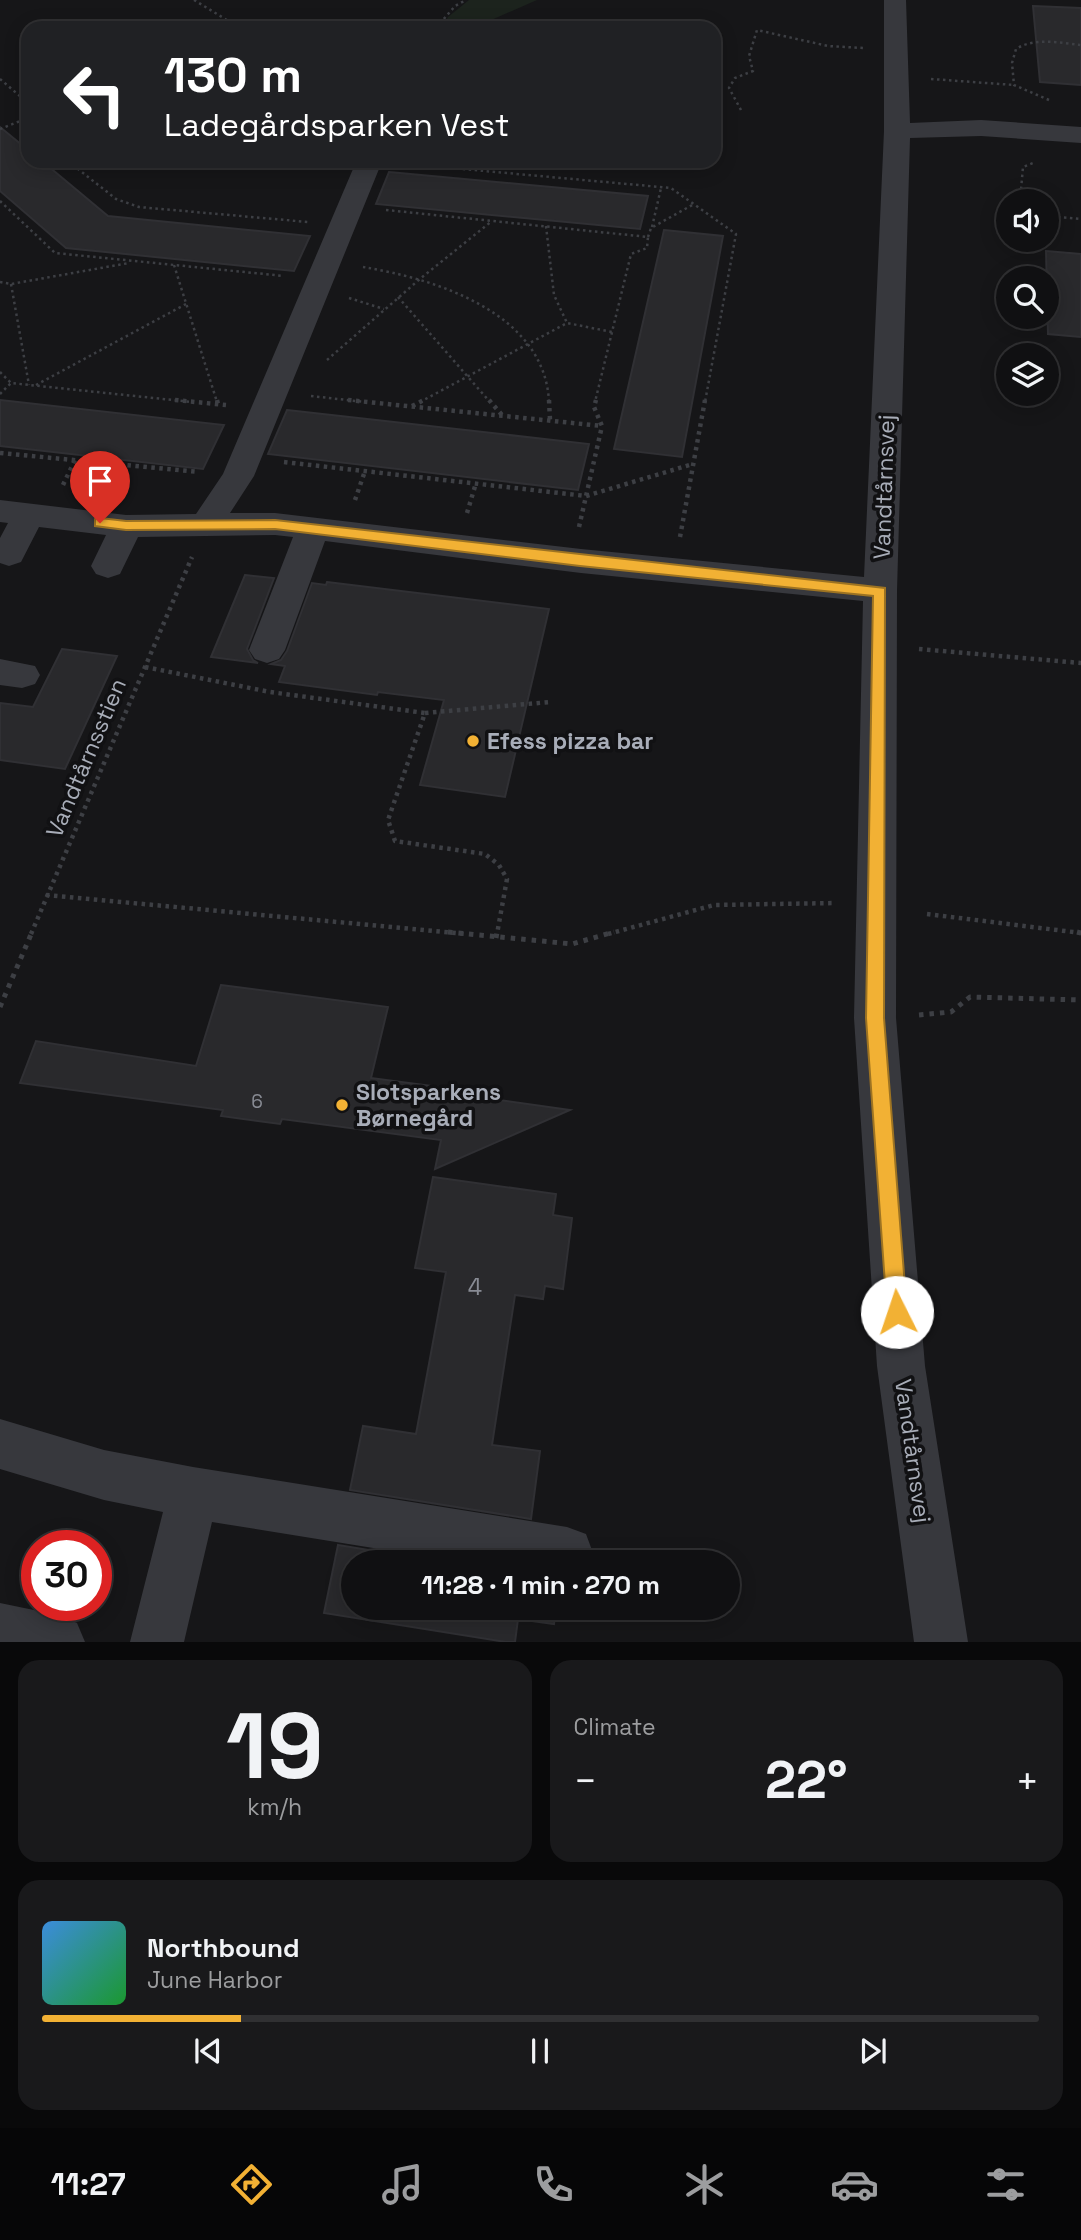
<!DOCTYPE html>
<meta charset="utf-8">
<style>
:root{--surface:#101012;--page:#19191b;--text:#f1f3f6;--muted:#9c9d9f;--line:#303032;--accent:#f2b134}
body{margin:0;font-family:"Space Grotesk",sans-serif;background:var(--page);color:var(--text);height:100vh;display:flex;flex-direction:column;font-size:26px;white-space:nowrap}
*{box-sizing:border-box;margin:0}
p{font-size:23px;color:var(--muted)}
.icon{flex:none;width:38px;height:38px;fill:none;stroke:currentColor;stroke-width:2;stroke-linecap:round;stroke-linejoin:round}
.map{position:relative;height:1642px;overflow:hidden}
.panel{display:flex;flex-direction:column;gap:18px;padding:18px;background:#09090a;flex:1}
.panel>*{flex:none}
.top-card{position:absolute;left:21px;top:21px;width:700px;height:147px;border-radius:21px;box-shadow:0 4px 18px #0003,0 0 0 2px var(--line);background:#202124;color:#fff;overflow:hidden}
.controls{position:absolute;left:996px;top:189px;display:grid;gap:14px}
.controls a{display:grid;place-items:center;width:63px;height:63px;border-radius:50%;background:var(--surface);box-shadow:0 4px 18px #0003,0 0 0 2px var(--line);font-size:35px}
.speed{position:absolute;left:21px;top:1530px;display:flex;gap:14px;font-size:35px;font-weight:700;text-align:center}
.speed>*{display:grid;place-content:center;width:91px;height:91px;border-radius:50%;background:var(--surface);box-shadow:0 4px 18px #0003,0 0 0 2px var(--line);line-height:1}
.speed .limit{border:10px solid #d22;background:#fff;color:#111}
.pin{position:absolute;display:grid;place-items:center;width:60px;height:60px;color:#fff;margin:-72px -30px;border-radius:50% 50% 50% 0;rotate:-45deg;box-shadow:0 0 7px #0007}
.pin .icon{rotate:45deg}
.me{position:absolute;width:77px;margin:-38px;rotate:356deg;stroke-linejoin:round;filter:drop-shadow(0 0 5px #0008)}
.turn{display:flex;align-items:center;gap:24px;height:147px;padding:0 28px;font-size:32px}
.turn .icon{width:91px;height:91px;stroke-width:2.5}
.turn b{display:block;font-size:49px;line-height:60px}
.big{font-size:52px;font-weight:700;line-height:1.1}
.panel .tile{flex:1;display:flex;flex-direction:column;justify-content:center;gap:10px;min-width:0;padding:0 24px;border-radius:21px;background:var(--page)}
.panel .dial{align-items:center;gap:0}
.dial b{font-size:91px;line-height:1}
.song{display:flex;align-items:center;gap:21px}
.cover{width:84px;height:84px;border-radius:10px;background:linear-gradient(135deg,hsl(210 70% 55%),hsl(130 70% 35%))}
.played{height:7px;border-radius:4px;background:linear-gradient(90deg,var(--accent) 20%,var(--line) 20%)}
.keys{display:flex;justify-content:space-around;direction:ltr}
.heat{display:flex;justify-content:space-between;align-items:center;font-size:38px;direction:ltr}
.panel .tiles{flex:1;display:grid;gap:18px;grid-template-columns:1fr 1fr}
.tile:last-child{grid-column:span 2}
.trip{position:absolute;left:341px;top:1550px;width:399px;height:70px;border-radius:35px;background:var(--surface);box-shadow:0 4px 18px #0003,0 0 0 2px var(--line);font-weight:700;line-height:70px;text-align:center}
.tab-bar{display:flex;height:112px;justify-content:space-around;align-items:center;background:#060607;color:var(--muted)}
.tab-bar .icon{width:49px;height:49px}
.tab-bar .on{color:var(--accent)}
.tab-bar b{font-size:32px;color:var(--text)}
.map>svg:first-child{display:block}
.green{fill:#1c231d}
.building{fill:#29292c;stroke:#303034;stroke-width:2}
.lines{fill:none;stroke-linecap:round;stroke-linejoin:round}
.path-far2{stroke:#3d3f44;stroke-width:2.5;stroke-dasharray:2.5 3.5;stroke-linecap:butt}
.path-far1{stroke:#3d3f44;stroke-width:4.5;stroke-dasharray:3.5 4.5;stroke-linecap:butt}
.path{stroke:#3d3f44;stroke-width:5;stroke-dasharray:4.5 6;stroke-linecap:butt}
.minor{fill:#37383d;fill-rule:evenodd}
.route{fill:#f2b134;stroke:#9d7322;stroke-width:2}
.poi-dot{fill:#f2b134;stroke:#111113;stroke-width:2.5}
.labels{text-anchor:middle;stroke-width:7;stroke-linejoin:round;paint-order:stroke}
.number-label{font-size:19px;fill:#888b94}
.street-label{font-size:23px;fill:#a8adb8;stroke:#111113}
.poi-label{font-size:23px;font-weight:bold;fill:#a8adb8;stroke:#111113;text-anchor:start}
.near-number-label{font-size:23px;fill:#888b94}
</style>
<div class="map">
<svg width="1081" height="1642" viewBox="0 0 1081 1642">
<rect width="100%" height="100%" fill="#161618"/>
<!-- green -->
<polygon class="green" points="469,0 537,0 489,21 485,28 442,28 448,17"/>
<!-- building -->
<g class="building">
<polygon points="1033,6 1081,8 1081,85 1040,82"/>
<polygon points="0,127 28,150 28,161 42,161 108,216 310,236 294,271 66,248 0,191"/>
<polygon points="389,172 648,196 640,229 376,204"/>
<polygon points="664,230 723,236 682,457 614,449"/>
<polygon points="1046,251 1081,254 1081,337 1048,334"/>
<polygon points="0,400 224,425 203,469 0,446"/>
<polygon points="287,410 589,444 578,490 268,454"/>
<polygon points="245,575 274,578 247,649 253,660 258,663 211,657"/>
<polygon points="327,582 549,609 505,797 420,785 444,700 378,692 377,695 279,682 285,666 271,664 281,660 287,651 312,583 326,585"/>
<polygon points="62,649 117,656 65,769 0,760 0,703 33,707"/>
<polygon points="221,985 388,1007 371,1078 478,1092 477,1097 570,1110 435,1169 441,1140 282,1119 280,1124 221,1116 223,1110 20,1083 36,1041 196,1066"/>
<polygon points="433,1177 556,1194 553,1215 572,1218 563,1289 545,1286 543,1299 515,1295 492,1445 540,1451 531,1519 350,1490 363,1426 416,1434 446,1272 415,1268"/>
<polygon points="338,1545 448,1563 354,1563 354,1608 556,1608 554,1624 518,1619 515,1642 506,1642 324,1613"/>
</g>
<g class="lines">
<!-- path-far2 -->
<g class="path-far2">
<polyline points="194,0 240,28"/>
<polyline points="436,28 455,6 466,0"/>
<polyline points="0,79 28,103"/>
<polyline points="931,79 1014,85"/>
<path d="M1049,100L1014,85L1012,63L1016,49C1035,37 1060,43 1081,45"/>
<polyline points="741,110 729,88 735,78 753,71 749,56 757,30 828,46 863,48"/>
<polyline points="0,129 28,118"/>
<polyline points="68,161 116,199 139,207 308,222"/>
<polyline points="397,163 671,188 736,234 705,402"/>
<polyline points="0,201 55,253 284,276"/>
<polyline points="1020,201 1023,167 1033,163"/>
<polyline points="386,210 648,237 647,248 631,254 595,402"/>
<polyline points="1046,216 1081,219"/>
<polyline points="546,226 554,295 567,323"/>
<polyline points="652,227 661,188"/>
<polyline points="648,237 651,228 694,204"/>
<polyline points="174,265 217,402"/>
<path d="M363,267C436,279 545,313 549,402"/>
<polyline points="0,282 11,284 129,263"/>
<polyline points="11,284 29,385"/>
<polyline points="398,297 490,402"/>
<polyline points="349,298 384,309"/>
<polyline points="327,360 421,278 492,221"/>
<polyline points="0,372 11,383 192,402"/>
<polyline points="36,385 186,304"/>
<polyline points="0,394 11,383"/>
<polyline points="311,396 365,402"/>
<polyline points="420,402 567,323 612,332"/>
</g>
<!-- path-far1 -->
<g class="path-far1">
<polyline points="175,400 226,405"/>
<polyline points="217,400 218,404"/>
<polyline points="348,400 602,426 594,407 596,400"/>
<polyline points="489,400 502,415"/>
<polyline points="549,400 550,420"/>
<polyline points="412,406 424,400"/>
<polyline points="0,453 199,472"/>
<polyline points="284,462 586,496 693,464"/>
<polyline points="63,485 75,460"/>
<polyline points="355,500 365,471"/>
<polyline points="467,513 476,483"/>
<polyline points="579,527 602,426"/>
<polyline points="680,537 705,400"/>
<polyline points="919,649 1081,663"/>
<polyline points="145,667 270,692 425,713 388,820 395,841 485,854 499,865 507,879 497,934"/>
<polyline points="425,713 550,702"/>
<polyline points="46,895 467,934"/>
<polyline points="927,914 1081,933"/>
<polyline points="31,934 192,557"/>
<polyline points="608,934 714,905 836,903"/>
</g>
<!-- path -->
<g class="path">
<polyline points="448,932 572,944 614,932"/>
<polyline points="1077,932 1081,933"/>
<polyline points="496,938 497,932"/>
<polyline points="0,1007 32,932"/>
<polyline points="919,1015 951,1012 970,997 1081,1000"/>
</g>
<!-- minor -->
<g class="minor">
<polygon points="884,0 906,0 910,123 981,120 1081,127 1081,143 981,136 910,138 897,591 896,1018 925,1366 968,1642 914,1642 877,1366 854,1018 863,601 581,573 325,541 285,650 279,659 267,663 255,659 249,650 293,537 275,535 138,537 120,574 108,578 96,574 91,566 106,535 39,527 21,562 9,566 0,563 0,538 8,523 0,522 0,500 126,515 196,514 223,474 353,169 357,163 366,161 375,163 379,169 254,476 230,513 275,513 581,549 864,577 884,131"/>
<polygon points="0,659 35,666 40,675 35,684 22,688 0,685"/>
<polygon points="0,1419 104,1450 193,1467 567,1527 586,1534 593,1553 589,1563 466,1563 212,1522 184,1642 130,1642 163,1512 104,1500 0,1469"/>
<polygon points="0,1603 58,1615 77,1623 85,1642 0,1642"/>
</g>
</g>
<!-- route -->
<polygon class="route" points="100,518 126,521 275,520 885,588 884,1018 907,1312 904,1319 897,1322 890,1319 887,1312 866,1018 873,596 580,566 275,529 126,530 95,526 95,519"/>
<!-- markers -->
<g class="poi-dot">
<circle cx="473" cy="741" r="7"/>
<circle cx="342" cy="1105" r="7"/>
</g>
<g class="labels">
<!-- number labels -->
<g class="number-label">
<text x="257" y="1108">6</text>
</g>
<!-- street labels -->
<g class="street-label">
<text transform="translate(884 487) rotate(-88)" y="8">Vandtårnsvej</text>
<text transform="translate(86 758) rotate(-67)" y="8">Vandtårnsstien</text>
<text transform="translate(913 1451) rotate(82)" y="8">Vandtårnsvej</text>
</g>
<!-- poi labels -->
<g class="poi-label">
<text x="487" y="749">Efess pizza bar</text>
<text x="356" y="1100">Slotsparkens<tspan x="356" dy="26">Børnegård</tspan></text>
</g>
<!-- near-number labels -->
<g class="near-number-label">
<text x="475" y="1295">4</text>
</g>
</g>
</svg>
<div class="controls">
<a><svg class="icon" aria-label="sound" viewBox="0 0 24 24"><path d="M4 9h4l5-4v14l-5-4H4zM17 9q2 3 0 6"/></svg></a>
<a><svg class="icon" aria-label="search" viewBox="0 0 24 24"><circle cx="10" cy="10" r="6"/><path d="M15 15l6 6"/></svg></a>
<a><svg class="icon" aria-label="layers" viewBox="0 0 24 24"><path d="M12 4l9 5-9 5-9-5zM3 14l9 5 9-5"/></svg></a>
</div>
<div class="speed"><div class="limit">30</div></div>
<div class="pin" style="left:100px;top:523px;background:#d93025"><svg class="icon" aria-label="arrive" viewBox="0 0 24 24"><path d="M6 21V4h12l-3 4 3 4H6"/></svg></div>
<svg class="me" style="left:897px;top:1312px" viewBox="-20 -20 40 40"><circle r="19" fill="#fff"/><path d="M0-13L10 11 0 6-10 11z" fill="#f2b134"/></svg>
<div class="trip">11:28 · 1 min · 270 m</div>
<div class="top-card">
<div class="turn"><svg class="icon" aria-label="left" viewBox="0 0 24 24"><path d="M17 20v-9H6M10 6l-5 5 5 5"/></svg><div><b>130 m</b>Ladegårdsparken Vest</div></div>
</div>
</div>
<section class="panel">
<div class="tiles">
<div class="tile dial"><b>19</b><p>km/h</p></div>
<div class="tile"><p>Climate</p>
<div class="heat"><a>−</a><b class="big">22°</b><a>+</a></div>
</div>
<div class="tile">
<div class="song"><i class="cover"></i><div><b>Northbound</b><p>June Harbor</p></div></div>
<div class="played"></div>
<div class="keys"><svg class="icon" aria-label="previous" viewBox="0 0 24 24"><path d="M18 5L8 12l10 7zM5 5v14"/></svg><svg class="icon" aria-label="pause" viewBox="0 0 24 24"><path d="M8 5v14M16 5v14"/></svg><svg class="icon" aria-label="next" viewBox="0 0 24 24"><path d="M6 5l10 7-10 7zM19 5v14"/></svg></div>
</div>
</div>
</section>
<nav class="tab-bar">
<b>11:27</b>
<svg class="icon on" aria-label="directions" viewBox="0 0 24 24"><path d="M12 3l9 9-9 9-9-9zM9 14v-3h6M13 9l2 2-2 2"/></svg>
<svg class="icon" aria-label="music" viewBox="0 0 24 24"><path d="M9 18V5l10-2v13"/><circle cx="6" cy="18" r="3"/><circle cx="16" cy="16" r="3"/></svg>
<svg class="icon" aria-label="phone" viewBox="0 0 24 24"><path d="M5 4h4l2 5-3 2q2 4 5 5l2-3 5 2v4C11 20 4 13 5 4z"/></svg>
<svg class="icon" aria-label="climate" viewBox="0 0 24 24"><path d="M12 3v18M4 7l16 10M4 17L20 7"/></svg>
<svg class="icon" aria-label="car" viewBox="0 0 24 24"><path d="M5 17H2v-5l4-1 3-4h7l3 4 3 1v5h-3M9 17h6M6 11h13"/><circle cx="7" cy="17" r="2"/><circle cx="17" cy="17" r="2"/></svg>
<svg class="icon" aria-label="filters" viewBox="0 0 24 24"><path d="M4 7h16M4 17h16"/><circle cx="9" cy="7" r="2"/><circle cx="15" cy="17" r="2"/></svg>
</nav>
